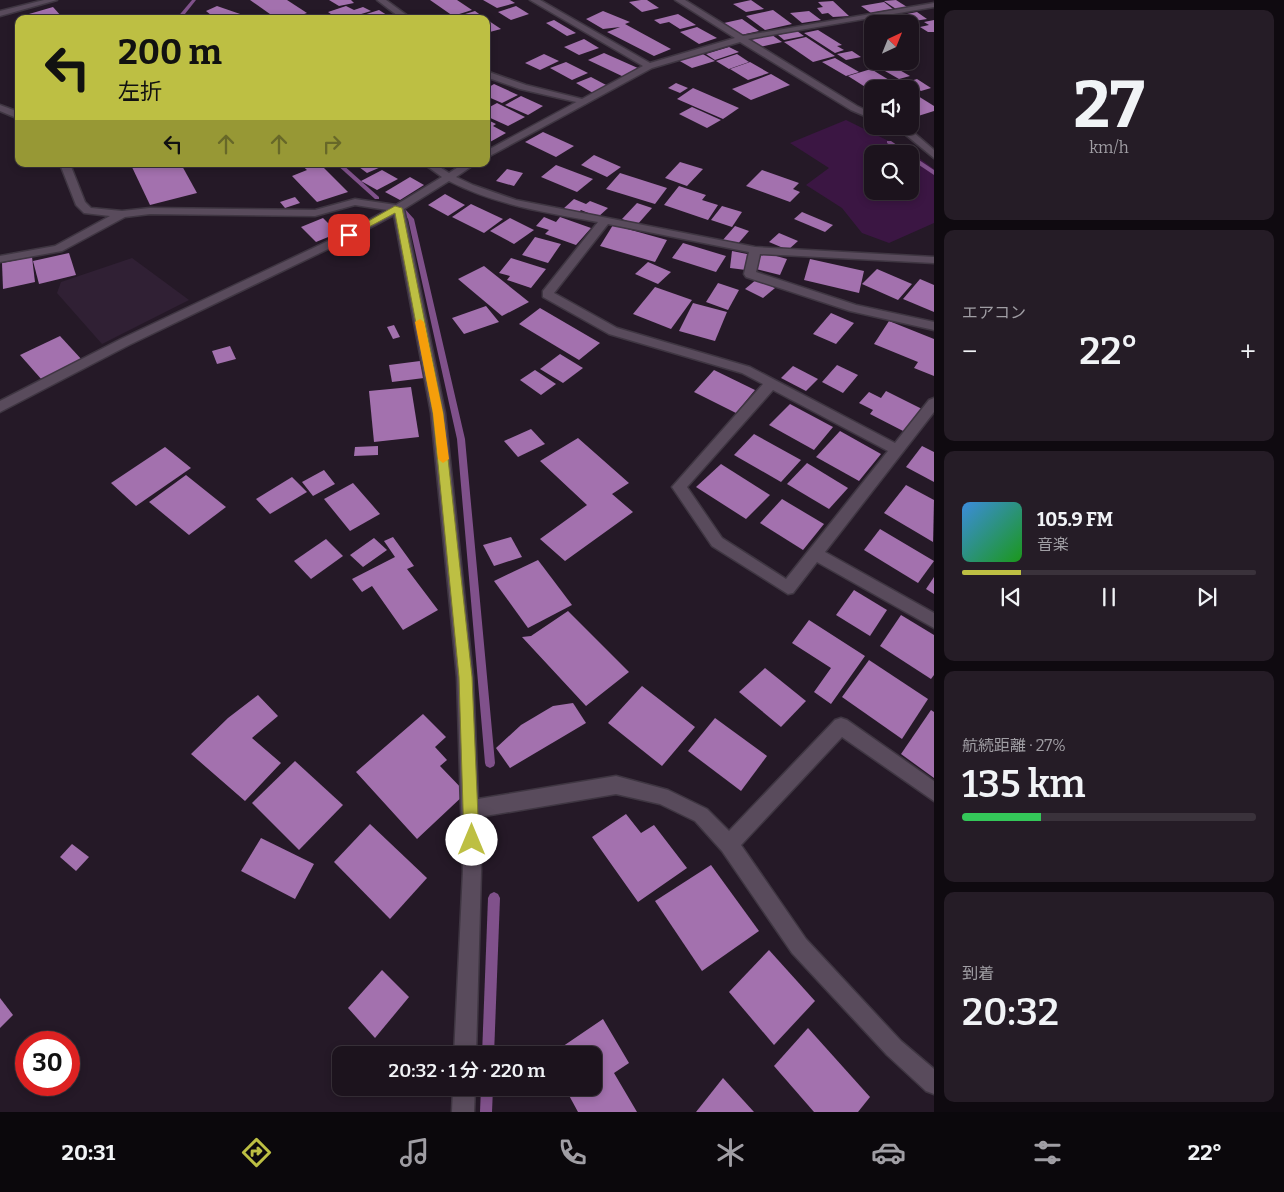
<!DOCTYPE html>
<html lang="ja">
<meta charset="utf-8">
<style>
:root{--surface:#1c131d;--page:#251c26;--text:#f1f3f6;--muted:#a09ea4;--line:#3a323b;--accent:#bdbf43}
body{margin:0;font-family:Bitter,"Noto Sans JP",serif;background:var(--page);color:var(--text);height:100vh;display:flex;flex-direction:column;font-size:19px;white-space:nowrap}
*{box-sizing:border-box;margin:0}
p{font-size:16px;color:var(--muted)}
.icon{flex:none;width:28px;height:28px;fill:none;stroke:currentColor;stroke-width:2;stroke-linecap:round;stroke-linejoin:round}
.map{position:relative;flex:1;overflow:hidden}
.panel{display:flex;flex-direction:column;gap:10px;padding:10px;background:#0f0a10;width:350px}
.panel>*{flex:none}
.guide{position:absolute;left:15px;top:15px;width:475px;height:152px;border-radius:10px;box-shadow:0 2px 8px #0003,0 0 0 1px var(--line);background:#bdbf43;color:#111;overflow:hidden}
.needle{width:32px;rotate:43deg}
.controls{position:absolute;left:864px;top:15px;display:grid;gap:10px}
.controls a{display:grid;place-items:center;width:55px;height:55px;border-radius:10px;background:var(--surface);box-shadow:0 2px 8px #0003,0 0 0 1px var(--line);font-size:25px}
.speed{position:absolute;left:15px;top:1031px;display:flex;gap:10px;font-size:25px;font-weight:700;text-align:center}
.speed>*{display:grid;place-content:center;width:65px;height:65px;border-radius:50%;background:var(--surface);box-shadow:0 2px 8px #0003,0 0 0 1px var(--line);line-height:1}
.speed .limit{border:8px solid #d22;background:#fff;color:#111}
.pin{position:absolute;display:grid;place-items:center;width:42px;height:42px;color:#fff;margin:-21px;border-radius:10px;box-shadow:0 2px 8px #0006}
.me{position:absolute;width:55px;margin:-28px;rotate:0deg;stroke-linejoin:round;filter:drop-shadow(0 0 4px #0008)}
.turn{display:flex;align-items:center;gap:18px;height:105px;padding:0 20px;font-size:22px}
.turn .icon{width:65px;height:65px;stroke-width:2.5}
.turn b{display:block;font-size:35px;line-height:42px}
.lanes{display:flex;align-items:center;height:48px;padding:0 20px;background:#0003;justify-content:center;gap:25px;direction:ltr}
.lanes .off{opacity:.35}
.big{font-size:38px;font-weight:600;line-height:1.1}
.panel .widget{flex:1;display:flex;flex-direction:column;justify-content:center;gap:8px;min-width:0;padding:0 18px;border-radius:10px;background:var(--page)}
.panel .dial{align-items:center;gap:0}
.dial b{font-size:65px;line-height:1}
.song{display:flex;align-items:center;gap:15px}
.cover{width:60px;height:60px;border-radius:8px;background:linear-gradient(135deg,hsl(210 70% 55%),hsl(120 70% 35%))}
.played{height:5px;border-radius:2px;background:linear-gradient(90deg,var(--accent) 20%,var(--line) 20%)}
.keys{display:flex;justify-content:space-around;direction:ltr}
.heat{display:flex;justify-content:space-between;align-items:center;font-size:28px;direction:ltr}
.charge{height:8px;border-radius:4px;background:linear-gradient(90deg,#34c759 27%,var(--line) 0)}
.trip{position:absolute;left:332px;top:1046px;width:270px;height:50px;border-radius:10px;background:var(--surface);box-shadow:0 2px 8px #0003,0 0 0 1px var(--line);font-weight:600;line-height:50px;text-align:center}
.tab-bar{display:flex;height:80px;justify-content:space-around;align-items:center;background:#0b080c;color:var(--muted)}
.tab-bar .icon{width:35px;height:35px}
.tab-bar .on{color:var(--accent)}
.tab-bar b{font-size:22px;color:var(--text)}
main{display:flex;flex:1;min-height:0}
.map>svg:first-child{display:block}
.built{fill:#302034}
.green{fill:#3b1643;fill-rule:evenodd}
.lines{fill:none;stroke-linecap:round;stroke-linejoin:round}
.stream{fill:#80518b;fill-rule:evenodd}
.building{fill:#a371ae}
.minor-casing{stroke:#3f3642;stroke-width:3}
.tertiary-casing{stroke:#3f3642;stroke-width:3}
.minor{fill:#594b5c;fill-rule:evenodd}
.tertiary{fill:#594b5c;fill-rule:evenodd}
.route{fill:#bdbf43;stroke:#7b7c2c}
.slow{fill:#f59e0b}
</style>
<main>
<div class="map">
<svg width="934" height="1112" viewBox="0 0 934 1112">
<rect width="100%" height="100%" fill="#251927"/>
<!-- built -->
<polygon class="built" points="132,258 189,300 102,344 57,293 61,282"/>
<!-- green -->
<path class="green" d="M846,120L911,152L934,169V223L889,243L862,233L842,208L806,185L829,168L790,143ZM872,154H910V191H872Z"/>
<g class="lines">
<!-- stream -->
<g class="stream">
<polygon points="192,0 196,0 181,19 176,19"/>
<polygon points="887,141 891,141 910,154 903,154 887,143"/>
<polygon points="910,154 934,170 934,175 910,159"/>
<polygon points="336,164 342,164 379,197 379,199 375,199"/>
<polygon points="403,208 405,209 414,219 465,439 495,763 494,766 490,768 486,766 485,763 457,439 408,219 400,210"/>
<polygon points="494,892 498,894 500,898 494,1055 482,1055 488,898 490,894"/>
<polygon points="481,1088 493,1088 492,1112 480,1112"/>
</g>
</g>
<!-- building -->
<g class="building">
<polygon points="250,0 287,0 307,13 290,19 277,19"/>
<polygon points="329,0 351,0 354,3 339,6"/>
<polygon points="430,0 457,0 472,10 453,16"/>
<polygon points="483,0 510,0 515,3 497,8"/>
<polygon points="641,0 647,0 659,8 642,12 629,2"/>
<polygon points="751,0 764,9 746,12 733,4"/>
<polygon points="896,0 907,7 896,9 884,1"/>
<polygon points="833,1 849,16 833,17 828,13 822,14 817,8 823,7 818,2"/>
<polygon points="884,2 893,9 871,13 861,6"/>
<polygon points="217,6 243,15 235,19 216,19 206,11"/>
<polygon points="346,6 354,10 363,7 371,11 345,19 338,19 328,12"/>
<polygon points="516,6 529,14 511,20 498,12"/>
<polygon points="53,7 62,17 33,19 29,14"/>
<polygon points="379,10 393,19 360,19 357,17"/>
<polygon points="773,10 792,24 765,30 746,16"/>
<polygon points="475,11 486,19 455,17"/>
<polygon points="603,11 630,22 625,24 671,49 654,56 607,32 620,27 603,29 586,19"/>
<polygon points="809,11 821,20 802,23 790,13"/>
<polygon points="917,12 927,19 902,23 892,17"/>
<polygon points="678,14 696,25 680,29 669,22 660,24 654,20"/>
<polygon points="486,19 501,29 486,33"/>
<polygon points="742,19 759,31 741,35 724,23"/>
<polygon points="554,20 576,33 567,36 546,23"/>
<polygon points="934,20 934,32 928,32 920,27 929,25 924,22"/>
<polygon points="697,27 717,38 699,44 680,32"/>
<polygon points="818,30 842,45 837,46 844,50 835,53 804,33"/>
<polygon points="797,31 804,36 784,40 778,35"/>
<polygon points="772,35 782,42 760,47 750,40"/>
<polygon points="806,37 835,56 813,62 784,42"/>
<polygon points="584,39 599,48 579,55 564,47"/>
<polygon points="729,47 739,52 715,60 706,54"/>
<polygon points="852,51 861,57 846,60 837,54"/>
<polygon points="604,53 640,69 624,77 588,60"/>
<polygon points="701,53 715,61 692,68 678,60"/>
<polygon points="544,54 559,61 540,70 525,63"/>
<polygon points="737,54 749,62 729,69 716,61"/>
<polygon points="835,58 859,72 846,76 822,62"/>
<polygon points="566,62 588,73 572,80 550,68"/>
<polygon points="750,62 769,73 748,80 730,69"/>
<polygon points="896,68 910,76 899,79 885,71"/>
<polygon points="871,69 894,83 870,90 848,76"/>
<polygon points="771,74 790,85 751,100 732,89"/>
<polygon points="591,77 608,86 593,93 576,83"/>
<polygon points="917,79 931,88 921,91 907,82"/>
<polygon points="676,83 688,88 680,93 668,88"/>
<polygon points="494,84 518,95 502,103 486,96 486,89"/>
<polygon points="693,88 739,108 723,119 677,99"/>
<polygon points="910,91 934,106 934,111 915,117 910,115"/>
<polygon points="521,96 543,106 528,115 505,105"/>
<polygon points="497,103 525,117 508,126 486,116 486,109"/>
<polygon points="692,107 721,120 707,128 679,114"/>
<polygon points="486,119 496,124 493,126 506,133 490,142 486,140"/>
<polygon points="543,132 574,146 556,157 525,142"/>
<polygon points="594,155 621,167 607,177 581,165"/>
<polygon points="680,162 703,169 687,186 665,178"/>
<polygon points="137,164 181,164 197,193 150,205 131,165"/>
<polygon points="300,164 327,164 322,166 348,192 317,202 292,176 307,170"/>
<polygon points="355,164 388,164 367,173"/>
<polygon points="556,165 593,179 577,192 541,177"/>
<polygon points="507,169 523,173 514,186 496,181"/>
<polygon points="382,170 398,179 377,190 361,181"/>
<polygon points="762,170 799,183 793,189 800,192 790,202 746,186"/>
<polygon points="620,173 667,188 655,204 606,189"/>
<polygon points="410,177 424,185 400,200 385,192"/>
<polygon points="679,186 706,195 702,200 718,205 708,220 664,205"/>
<polygon points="445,194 465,205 448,216 428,205"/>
<polygon points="295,197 300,203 285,208 280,202"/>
<polygon points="574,199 586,204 590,201 608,208 598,217 581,210 577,214 563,209"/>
<polygon points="637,203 652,208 637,225 622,219"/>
<polygon points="471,204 503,219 484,233 452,217"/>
<polygon points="722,206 742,212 732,227 711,220"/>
<polygon points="802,212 833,225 825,232 794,219"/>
<polygon points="345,215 357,225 345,230 333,220"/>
<polygon points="544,217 556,222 560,217 591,228 576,245 545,234 549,230 536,226"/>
<polygon points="323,218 338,233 316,242 301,227"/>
<polygon points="510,218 534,230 514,244 490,231"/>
<polygon points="613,225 667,240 655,262 600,246"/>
<polygon points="735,226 749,231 736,246 722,241"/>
<polygon points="779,233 798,241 788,250 769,242"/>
<polygon points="535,237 561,244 548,263 522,255"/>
<polygon points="683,243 726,256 716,272 672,258"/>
<polygon points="732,251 747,254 746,270 730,268"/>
<polygon points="762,252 787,259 780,275 756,269"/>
<polygon points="69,253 76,275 39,284 33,261"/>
<polygon points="32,257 35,282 3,289 2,263"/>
<polygon points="511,258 546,269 531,288 507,280 510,276 499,273"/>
<polygon points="810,259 864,271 859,293 804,280"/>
<polygon points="648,262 671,272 658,284 635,274"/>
<polygon points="484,266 529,302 502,316 458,279"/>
<polygon points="877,269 912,284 898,300 862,284"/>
<polygon points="757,279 775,288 763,298 745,289"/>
<polygon points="920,279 934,285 934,312 903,299"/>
<polygon points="718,283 739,290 728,310 706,302"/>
<polygon points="655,287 692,300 671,329 633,314"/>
<polygon points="693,303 727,312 715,341 679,331"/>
<polygon points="486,306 499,322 464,334 452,318"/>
<polygon points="540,308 600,343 579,360 519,324"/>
<polygon points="831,313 854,323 836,344 813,334"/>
<polygon points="889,321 934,339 934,376 914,368 918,362 874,344"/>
<polygon points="394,325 400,337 393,339 387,327"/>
<polygon points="60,336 83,361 42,380 20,355"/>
<polygon points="230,346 236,359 217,364 212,351"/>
<polygon points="560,354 583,368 563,383 540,369"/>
<polygon points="420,361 424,378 392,382 389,365"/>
<polygon points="837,365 858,375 843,393 822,382"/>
<polygon points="793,366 818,379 806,391 781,378"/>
<polygon points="535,370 556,384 541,395 520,380"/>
<polygon points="714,370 755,390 736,413 694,392"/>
<polygon points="411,387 419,437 374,442 369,391"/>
<polygon points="886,391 926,411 907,433 870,414 873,410 859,403 869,392 881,398"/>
<polygon points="790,404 833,427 814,450 769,425"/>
<polygon points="531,429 545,444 518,457 504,441"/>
<polygon points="840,431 881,454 859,481 816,457"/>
<polygon points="754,434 801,460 781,482 734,455"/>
<polygon points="578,438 629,483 612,494 633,512 565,561 540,539 587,505 540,461"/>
<polygon points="378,446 378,455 354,456 355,447"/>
<polygon points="922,446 934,452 934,482 906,467"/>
<polygon points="165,447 191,468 136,506 111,483"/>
<polygon points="807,463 848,488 829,509 787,484"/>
<polygon points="721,464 770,495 746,519 696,487"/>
<polygon points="324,470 335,484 313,496 302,482"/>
<polygon points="186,475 226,507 189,535 149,502"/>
<polygon points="292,477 307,492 270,514 256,499"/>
<polygon points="353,483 380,514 350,531 324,499"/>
<polygon points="906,485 934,500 933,542 884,513"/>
<polygon points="782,499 824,524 803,550 760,523"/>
<polygon points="880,529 934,561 918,583 864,550"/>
<polygon points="393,537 414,566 407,569 438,610 403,630 372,586 362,592 352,579 395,557 384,541"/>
<polygon points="511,537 522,557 494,566 483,545"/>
<polygon points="374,538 387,550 363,567 350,555"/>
<polygon points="326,539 343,556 311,579 294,561"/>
<polygon points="538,560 572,605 528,628 494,581"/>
<polygon points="934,577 934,594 926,589"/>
<polygon points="854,590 887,610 870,636 836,615"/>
<polygon points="568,611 629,672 586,706 522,637 531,636"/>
<polygon points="901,615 934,635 934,675 931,679 880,646"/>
<polygon points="809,620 865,656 831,704 814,692 831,668 792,643"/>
<polygon points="869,660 928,699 902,739 842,697"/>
<polygon points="765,668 806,701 781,727 739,692"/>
<polygon points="642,686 695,727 662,766 608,723"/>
<polygon points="258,695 278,716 252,738 281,763 245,801 191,754 228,718"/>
<polygon points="573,703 586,723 510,768 496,748 521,725 553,706"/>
<polygon points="931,710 934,712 934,778 901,754"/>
<polygon points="423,714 446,737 435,747 447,760 440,766 466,793 417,839 356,772"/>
<polygon points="715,718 767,756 741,791 688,751"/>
<polygon points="295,761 343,805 299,850 252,803"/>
<polygon points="626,814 641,833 654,825 687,868 638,902 592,837"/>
<polygon points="370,824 427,878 390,919 334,862"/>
<polygon points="261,838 314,864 295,899 241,871"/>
<polygon points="72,844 89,857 76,871 60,857"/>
<polygon points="711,865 759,931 702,971 655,901"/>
<polygon points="769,950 815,1001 774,1045 729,992"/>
<polygon points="382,970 409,997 375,1038 348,1008"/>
<polygon points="0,998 13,1015 0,1028"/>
<polygon points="603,1019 629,1063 614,1073 637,1112 578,1112 565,1088 594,1088 594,1055 550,1055"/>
<polygon points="808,1028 870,1097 858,1112 814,1112 774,1066"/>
<polygon points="723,1078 754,1112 696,1112"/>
</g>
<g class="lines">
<defs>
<g id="minor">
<polygon points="44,0 57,0 0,16 0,11"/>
<polygon points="530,0 540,0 650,63 735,38 675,0 685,0 743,36 934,3 934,7 748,39 857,106 872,113 872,119 851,110 740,42 652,68 486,158 486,151 643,66"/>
<polygon points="0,105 19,112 19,119 0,111"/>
<polygon points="895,126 906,126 934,150 934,158"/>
<path d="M60,164H70L85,202L91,208L122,211L150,208L315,210L355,199L396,205L442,177L424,164H435L449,173L463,164H475L456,177L473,185L516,200L755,247L934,257V263L760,254L756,272L856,305L934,322V330L850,311L746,277L744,274L749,252L608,224L554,293L617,328L750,367L895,443L929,400L934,398V412L825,552L934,613V628L817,562L793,593L788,594L712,546L672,487L763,384L742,373L609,334L543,297V291L598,222C547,213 496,205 449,181L404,209L445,413L473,677L478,799L616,776L668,790L707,809L729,831L835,720L841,718L847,720L934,781V801L842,737L741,845L806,939L901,1041L934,1069V1094L926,1091L887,1055L792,953L722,851L695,821L660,804L616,794L479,817L481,871L476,1055H454L463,871L457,677L431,413L394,215L353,237L129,345L0,412V401L121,339L345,233L387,210L355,205L315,216L150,214L125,217L62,251L0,262V256L55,246L110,216L84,213L76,205ZM773,390L888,451L786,579L722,538L687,487Z"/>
<polygon points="453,1088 475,1088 474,1112 452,1112"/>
</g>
<g id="tertiary">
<polygon points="377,0 386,0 412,19 402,19"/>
<polygon points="486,71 526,85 590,101 585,104 520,89 486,77"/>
</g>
</defs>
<!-- minor casing -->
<use href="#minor" class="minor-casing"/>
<!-- tertiary casing -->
<use href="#tertiary" class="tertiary-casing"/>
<!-- minor -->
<use href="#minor" class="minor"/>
<!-- tertiary -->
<use href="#tertiary" class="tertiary"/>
</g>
<!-- route -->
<polygon class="route" points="395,206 402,208 443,413 472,677 479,840 476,845 472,847 467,845 464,840 459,677 433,413 395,213 352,236 344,235"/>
<!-- slow -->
<polygon class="slow" points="420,319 424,322 443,413 449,459 443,463 438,459 433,413 415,322"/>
</svg>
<div class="controls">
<a><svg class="needle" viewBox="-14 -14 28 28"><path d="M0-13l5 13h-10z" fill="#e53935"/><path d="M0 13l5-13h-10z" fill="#a09ea4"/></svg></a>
<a><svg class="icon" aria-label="sound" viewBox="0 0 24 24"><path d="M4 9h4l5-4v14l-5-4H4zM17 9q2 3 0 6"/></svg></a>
<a><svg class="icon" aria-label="search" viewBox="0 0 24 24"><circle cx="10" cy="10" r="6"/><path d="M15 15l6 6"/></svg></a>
</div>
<div class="speed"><div class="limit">30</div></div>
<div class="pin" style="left:349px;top:235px;background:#d93025"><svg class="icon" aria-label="arrive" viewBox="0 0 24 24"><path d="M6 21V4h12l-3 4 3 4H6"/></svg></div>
<svg class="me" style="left:472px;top:840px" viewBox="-20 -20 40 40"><circle r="19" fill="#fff"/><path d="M0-13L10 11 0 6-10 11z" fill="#bdbf43"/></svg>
<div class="trip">20:32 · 1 分 · 220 m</div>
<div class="guide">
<div class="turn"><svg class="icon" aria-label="left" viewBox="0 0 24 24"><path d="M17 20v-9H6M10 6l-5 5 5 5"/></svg><div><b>200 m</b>左折</div></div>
<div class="lanes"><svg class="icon" aria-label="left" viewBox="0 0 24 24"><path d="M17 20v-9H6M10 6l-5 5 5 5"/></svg><svg class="icon off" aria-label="ahead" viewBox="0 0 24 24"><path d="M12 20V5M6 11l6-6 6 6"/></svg><svg class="icon off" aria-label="ahead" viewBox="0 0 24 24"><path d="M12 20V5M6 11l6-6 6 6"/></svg><svg class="icon off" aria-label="right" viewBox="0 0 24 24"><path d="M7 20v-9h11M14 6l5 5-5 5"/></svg></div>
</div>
</div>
<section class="panel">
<div class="widget dial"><b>27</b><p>km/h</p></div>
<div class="widget"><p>エアコン</p>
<div class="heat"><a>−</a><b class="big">22°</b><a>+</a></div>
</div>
<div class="widget">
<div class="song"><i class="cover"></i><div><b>105.9 FM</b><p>音楽</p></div></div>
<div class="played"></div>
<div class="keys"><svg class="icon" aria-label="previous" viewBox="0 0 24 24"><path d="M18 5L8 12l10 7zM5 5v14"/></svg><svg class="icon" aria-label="pause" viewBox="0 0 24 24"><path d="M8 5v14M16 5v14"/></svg><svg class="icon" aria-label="next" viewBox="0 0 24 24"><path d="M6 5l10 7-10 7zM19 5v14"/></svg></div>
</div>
<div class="widget"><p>航続距離 · 27%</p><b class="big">135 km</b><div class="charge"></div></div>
<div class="widget"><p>到着</p><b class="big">20:32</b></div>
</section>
</main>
<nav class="tab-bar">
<b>20:31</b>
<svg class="icon on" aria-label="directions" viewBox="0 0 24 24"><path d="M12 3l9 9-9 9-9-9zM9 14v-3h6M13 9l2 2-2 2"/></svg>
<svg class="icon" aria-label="music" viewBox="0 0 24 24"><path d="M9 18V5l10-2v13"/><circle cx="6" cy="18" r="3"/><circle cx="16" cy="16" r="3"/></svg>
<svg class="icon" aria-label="phone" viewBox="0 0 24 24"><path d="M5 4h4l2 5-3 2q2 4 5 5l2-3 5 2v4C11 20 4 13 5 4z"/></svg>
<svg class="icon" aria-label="climate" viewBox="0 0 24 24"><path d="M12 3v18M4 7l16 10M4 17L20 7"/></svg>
<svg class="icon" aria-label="car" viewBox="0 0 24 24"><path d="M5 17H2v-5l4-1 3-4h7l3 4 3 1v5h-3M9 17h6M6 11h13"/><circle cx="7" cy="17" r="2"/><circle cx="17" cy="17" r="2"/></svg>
<svg class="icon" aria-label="filters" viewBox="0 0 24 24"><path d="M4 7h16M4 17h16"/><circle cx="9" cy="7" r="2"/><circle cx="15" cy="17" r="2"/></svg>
<b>22°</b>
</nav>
